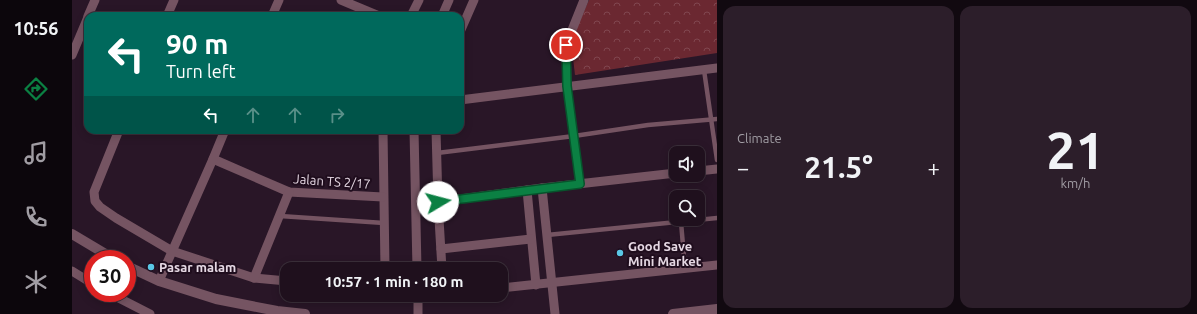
<!DOCTYPE html>
<meta charset="utf-8">
<style>
:root{--surface:#1f101d;--page:#2c1e2a;--text:#f1f3f6;--muted:#a19da4;--line:#3c303b;--accent:#0b8043}
body{margin:0;font-family:Ubuntu,sans-serif;background:var(--page);color:var(--text);height:100vh;display:flex;flex-direction:column;font-size:15px;white-space:nowrap}
*{box-sizing:border-box;margin:0}
p{font-size:13px;color:var(--muted)}
.icon{flex:none;width:22px;height:22px;fill:none;stroke:currentColor;stroke-width:2;stroke-linecap:round;stroke-linejoin:round}
.map{position:relative;flex:1;overflow:hidden}
.sheet{display:flex;flex-direction:column;gap:6px;padding:6px;background:#110910;width:480px}
.sheet>*{flex:none}
.banner{position:absolute;left:12px;top:12px;width:380px;height:122px;border-radius:12px;box-shadow:0 2px 10px #0003,0 0 0 1px var(--line);background:#00695c;color:#fff;overflow:hidden}
.tools{position:absolute;left:597px;top:146px;display:grid;gap:8px}
.tools a{display:grid;place-items:center;width:36px;height:36px;border-radius:8px;background:var(--surface);box-shadow:0 2px 10px #0003,0 0 0 1px var(--line);font-size:20px}
.speed{position:absolute;left:12px;top:250px;display:flex;gap:8px;font-size:20px;font-weight:700;text-align:center}
.speed>*{display:grid;place-content:center;width:52px;height:52px;border-radius:50%;background:var(--surface);box-shadow:0 2px 10px #0003,0 0 0 1px var(--line);line-height:1}
.speed .limit{border:6px solid #d22;background:#fff;color:#111}
.pin{position:absolute;display:grid;place-items:center;width:34px;height:34px;color:#fff;margin:-17px;border:2px solid #fff;border-radius:50%;box-shadow:0 1px 4px #0007}
.me{position:absolute;width:44px;margin:-22px;rotate:82deg;stroke-linejoin:round;filter:drop-shadow(0 0 3px #0008)}
.turn{display:flex;align-items:center;gap:14px;height:84px;padding:0 16px;font-size:18px}
.turn .icon{width:52px;height:52px;stroke-width:2.5}
.turn b{display:block;font-size:28px;line-height:34px}
.lanes{display:flex;align-items:center;height:38px;padding:0 16px;background:#0003;justify-content:center;gap:20px;direction:ltr}
.lanes .off{opacity:.35}
.big{font-size:30px;font-weight:700;line-height:1.1}
.sheet .card{flex:1;display:flex;flex-direction:column;justify-content:center;gap:6px;min-width:0;padding:0 14px;border-radius:12px;background:var(--page)}
.sheet .dial{align-items:center;gap:0}
.dial b{font-size:52px;line-height:1}
.heat{display:flex;justify-content:space-between;align-items:center;font-size:22px;direction:ltr}
.sheet .tiles{flex:1;display:grid;gap:6px;grid-template-columns:repeat(2,1fr)}
.trip{position:absolute;left:208px;top:262px;width:228px;height:40px;border-radius:12px;background:var(--surface);box-shadow:0 2px 10px #0003,0 0 0 1px var(--line);font-weight:700;line-height:40px;text-align:center}
main{display:flex;flex:1;min-height:0}
.menu{display:flex;flex-direction:column;width:72px;justify-content:space-around;align-items:center;background:#0c060c;color:var(--muted)}
.menu .icon{width:28px;height:28px}
.menu .current{color:var(--accent)}
.menu b{font-size:18px;color:var(--text)}
.map>svg:first-child{display:block}
.park{fill:url(#park-crowns)}
.lines{fill:none;stroke-linecap:round;stroke-linejoin:round}
.service{stroke:#755462;stroke-width:4.5}
.minor{stroke:#755462;stroke-width:9}
.tertiary{stroke:#755462;stroke-width:10}
.route-casing{stroke:#07532c;stroke-width:10}
.route{stroke:#0b8043;stroke-width:7}
.poi-dot{fill:#5ac8e6;stroke:#1f0d1d;stroke-width:1.5}
.labels{text-anchor:middle;stroke-width:4;stroke-linejoin:round;paint-order:stroke}
.street-label{font-size:13px;fill:#e5d8e3;stroke:#1f0d1d}
.poi-label{font-size:13px;font-weight:bold;fill:#e5d8e3;stroke:#1f0d1d;text-anchor:start}
</style>
<main>
<nav class="menu">
<b>10:56</b>
<svg class="icon current" aria-label="directions" viewBox="0 0 24 24"><path d="M12 3l9 9-9 9-9-9zM9 14v-3h6M13 9l2 2-2 2"/></svg>
<svg class="icon" aria-label="music" viewBox="0 0 24 24"><path d="M9 18V5l10-2v13"/><circle cx="6" cy="18" r="3"/><circle cx="16" cy="16" r="3"/></svg>
<svg class="icon" aria-label="phone" viewBox="0 0 24 24"><path d="M5 4h4l2 5-3 2q2 4 5 5l2-3 5 2v4C11 20 4 13 5 4z"/></svg>
<svg class="icon" aria-label="climate" viewBox="0 0 24 24"><path d="M12 3v18M4 7l16 10M4 17L20 7"/></svg>
</nav>
<div class="map">
<svg width="645" height="314" viewBox="0 0 645 314">
<defs>
<pattern id="park-crowns" width="20" height="18" patternUnits="userSpaceOnUse"><rect width="20" height="18" fill="#6b2831"/><path d="M2 6a3 3 0 1 1 6 0M12 15a3 3 0 1 1 6 0" fill="none" stroke="#80464f"/></pattern>
</defs>
<rect width="100%" height="100%" fill="#291627"/>
<!-- park -->
<polygon class="park" points="517,0 645,0 645,53 503,75 499,40"/>
<g class="lines">
<!-- service -->
<g class="service">
<polyline points="632,70 645,160"/>
<polyline points="495,87 509,184"/>
<polyline points="365,153 502,136 576,125 645,119"/>
<polyline points="208,216 312,223"/>
<polyline points="609,222 613,269"/>
<polyline points="475,235 645,218"/>
</g>
<!-- minor -->
<g class="minor">
<polyline points="269,0 307,16"/>
<polyline points="16,16 23,0"/>
<polyline points="95,16 102,0"/>
<polyline points="200,16 207,0"/>
<polyline points="339,16 347,0"/>
<polyline points="370,16 377,0"/>
<polyline points="388,32 402,0"/>
<polyline points="0,55 16,17"/>
<polyline points="495,86 494,45 512,0"/>
<polyline points="388,100 645,68"/>
<polyline points="47,130 22,192 23,201 28,207 44,218 100,251 182,278 215,281"/>
<polyline points="311,130 313,269"/>
<polyline points="342,130 345,269"/>
<polyline points="364,130 366,202 370,269"/>
<polyline points="141,159 217,192 311,197"/>
<polyline points="626,171 645,169"/>
<polyline points="470,188 483,314"/>
<polyline points="455,190 464,285"/>
<polyline points="366,202 470,188 604,173"/>
<polyline points="369,249 459,239"/>
<polyline points="0,271 21,284"/>
<polyline points="182,278 217,192"/>
<polyline points="87,281 141,159 153,130"/>
<polyline points="429,288 645,265"/>
<polyline points="37,293 78,314"/>
<polyline points="346,295 346,314"/>
</g>
<!-- tertiary -->
<g class="tertiary">
<polyline points="0,234 42,259"/>
<polyline points="55,266 87,281 144,299 205,311 233,314"/>
<polyline points="601,314 645,309"/>
</g>
</g>
<g class="lines">
<defs>
<polyline id="route" points="366,202 508,184 495,86 494,45"/>
</defs>
<!-- route casing -->
<use href="#route" class="route-casing"/>
<!-- route -->
<use href="#route" class="route"/>
</g>
<!-- markers -->
<g class="poi-dot">
<circle cx="548" cy="253" r="4"/>
<circle cx="79" cy="267" r="4"/>
</g>
<g class="labels">
<!-- street labels -->
<g class="street-label">
<text transform="translate(260 181) rotate(4)" y="5">Jalan TS 2/17</text>
</g>
<!-- poi labels -->
<g class="poi-label">
<text x="556" y="251">Good Save<tspan x="556" dy="15">Mini Market</tspan></text>
<text x="87" y="272">Pasar malam</text>
</g>
</g>
</svg>
<div class="tools">
<a><svg class="icon" aria-label="sound" viewBox="0 0 24 24"><path d="M4 9h4l5-4v14l-5-4H4zM17 9q2 3 0 6"/></svg></a>
<a><svg class="icon" aria-label="search" viewBox="0 0 24 24"><circle cx="10" cy="10" r="6"/><path d="M15 15l6 6"/></svg></a>
</div>
<div class="speed"><div class="limit">30</div></div>
<div class="pin" style="left:494px;top:45px;background:#d93025"><svg class="icon" aria-label="arrive" viewBox="0 0 24 24"><path d="M6 21V4h12l-3 4 3 4H6"/></svg></div>
<svg class="me" style="left:366px;top:202px" viewBox="-20 -20 40 40"><circle r="19" fill="#fff"/><path d="M0-13L10 11 0 6-10 11z" fill="#0b8043"/></svg>
<div class="trip">10:57 · 1 min · 180 m</div>
<div class="banner">
<div class="turn"><svg class="icon" aria-label="left" viewBox="0 0 24 24"><path d="M17 20v-9H6M10 6l-5 5 5 5"/></svg><div><b>90 m</b>Turn left</div></div>
<div class="lanes"><svg class="icon" aria-label="left" viewBox="0 0 24 24"><path d="M17 20v-9H6M10 6l-5 5 5 5"/></svg><svg class="icon off" aria-label="ahead" viewBox="0 0 24 24"><path d="M12 20V5M6 11l6-6 6 6"/></svg><svg class="icon off" aria-label="ahead" viewBox="0 0 24 24"><path d="M12 20V5M6 11l6-6 6 6"/></svg><svg class="icon off" aria-label="right" viewBox="0 0 24 24"><path d="M7 20v-9h11M14 6l5 5-5 5"/></svg></div>
</div>
</div>
<section class="sheet">
<div class="tiles">
<div class="card"><p>Climate</p>
<div class="heat"><a>−</a><b class="big">21.5°</b><a>+</a></div>
</div>
<div class="card dial"><b>21</b><p>km/h</p></div>
</div>
</section>
</main>
